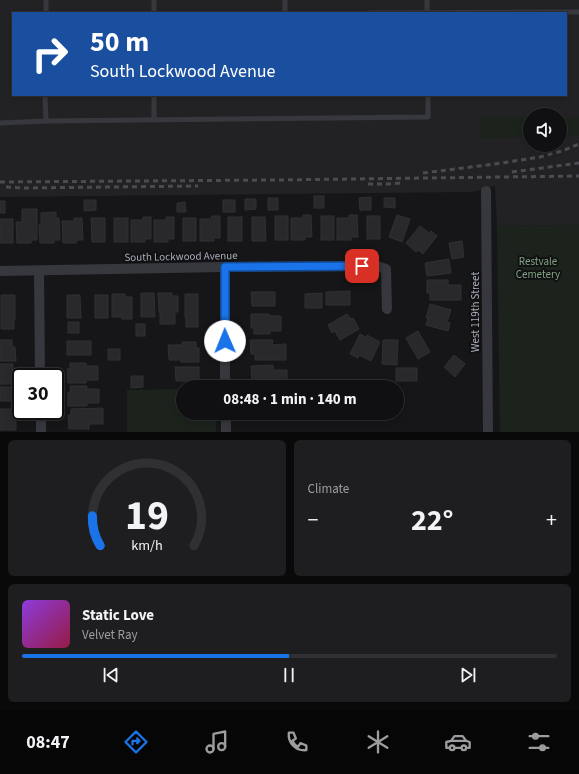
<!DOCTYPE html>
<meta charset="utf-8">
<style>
:root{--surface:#101012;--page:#1e1e20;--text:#f1f3f6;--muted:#9c9d9f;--line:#303032;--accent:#1a73e8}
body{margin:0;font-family:"Source Sans 3",sans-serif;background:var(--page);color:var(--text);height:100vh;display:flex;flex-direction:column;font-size:15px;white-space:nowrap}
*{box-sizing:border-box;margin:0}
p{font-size:13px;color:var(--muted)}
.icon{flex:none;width:22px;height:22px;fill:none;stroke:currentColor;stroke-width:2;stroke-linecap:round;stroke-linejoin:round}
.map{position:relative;height:432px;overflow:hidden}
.side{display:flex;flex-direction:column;gap:8px;padding:8px;background:#09090a;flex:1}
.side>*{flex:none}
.top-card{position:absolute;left:12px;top:12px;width:555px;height:84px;border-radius:0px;box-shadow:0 2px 6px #0003,0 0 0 1px var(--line);background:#1a4fa0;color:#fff;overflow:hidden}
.buttons{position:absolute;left:523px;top:108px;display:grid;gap:8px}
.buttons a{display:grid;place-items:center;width:44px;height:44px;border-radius:50%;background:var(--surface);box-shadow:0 2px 6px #0003,0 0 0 1px var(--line);font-size:20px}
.speed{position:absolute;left:12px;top:368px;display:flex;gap:8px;font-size:20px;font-weight:700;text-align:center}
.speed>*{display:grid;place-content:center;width:52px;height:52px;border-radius:50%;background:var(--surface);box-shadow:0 2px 6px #0003,0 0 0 1px var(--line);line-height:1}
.speed .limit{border:2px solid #111;border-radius:6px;background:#fff;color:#111}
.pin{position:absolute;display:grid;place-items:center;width:34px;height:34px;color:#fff;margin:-17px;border-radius:8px;box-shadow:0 2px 6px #0006}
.me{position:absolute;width:44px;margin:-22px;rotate:359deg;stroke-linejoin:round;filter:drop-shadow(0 0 3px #0008)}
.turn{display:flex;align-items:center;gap:14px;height:84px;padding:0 12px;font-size:18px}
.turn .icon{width:52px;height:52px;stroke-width:2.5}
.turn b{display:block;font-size:28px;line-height:34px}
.big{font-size:30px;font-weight:700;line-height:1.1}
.side .widget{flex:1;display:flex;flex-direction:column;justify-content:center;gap:6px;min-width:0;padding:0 14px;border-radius:6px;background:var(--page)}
.side .dial{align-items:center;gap:0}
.dial svg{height:104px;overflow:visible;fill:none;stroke:var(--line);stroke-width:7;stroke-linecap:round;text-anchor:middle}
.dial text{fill:var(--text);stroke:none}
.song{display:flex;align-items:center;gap:12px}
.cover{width:48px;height:48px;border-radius:6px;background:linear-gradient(135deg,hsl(270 70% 55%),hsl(340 70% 35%))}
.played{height:4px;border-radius:2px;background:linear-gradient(90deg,var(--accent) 50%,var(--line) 50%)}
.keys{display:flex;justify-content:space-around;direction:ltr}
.heat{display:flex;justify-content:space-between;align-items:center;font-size:22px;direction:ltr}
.side .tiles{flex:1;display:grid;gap:8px;grid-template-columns:1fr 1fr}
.widget:last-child{grid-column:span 2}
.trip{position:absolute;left:176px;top:380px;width:228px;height:40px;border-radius:20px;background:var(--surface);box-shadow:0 2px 6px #0003,0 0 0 1px var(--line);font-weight:700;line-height:40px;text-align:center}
.menu{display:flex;height:64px;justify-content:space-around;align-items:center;background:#060607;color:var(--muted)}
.menu .icon{width:28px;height:28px}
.menu .selected{color:var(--accent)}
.menu b{font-size:18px;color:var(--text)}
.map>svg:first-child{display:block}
.built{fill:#222225;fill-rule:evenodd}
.green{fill:#1c231d}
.building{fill:#29292c;stroke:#303034}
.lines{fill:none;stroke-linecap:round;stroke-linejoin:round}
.service{stroke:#37383d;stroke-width:5}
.minor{stroke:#37383d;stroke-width:10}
.rail{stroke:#4a4c52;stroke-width:3;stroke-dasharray:5 4;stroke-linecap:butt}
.route-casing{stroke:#114b97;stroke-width:10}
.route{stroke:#1a73e8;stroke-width:7}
.labels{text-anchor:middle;stroke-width:4;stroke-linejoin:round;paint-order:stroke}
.street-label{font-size:11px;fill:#a8adb8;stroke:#111113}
.park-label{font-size:11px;fill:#7fa381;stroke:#111113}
</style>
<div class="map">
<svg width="579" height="432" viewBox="0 0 579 432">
<rect width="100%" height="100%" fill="#161618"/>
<!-- built -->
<path class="built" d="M0,0H579V118H560V115H530V118H479L480,138L530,137V145H560V136H579V225L497,226L495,186L473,192L0,197ZM13,13H566V95H13Z"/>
<!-- green -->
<g class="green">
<polygon points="479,117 530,118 530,137 479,138"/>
<rect x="560" y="118" width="19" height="18"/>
<polygon points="579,225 579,432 500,432 497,226"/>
<polygon points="183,389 183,413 216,413 216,432 127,432 127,390"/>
</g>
<!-- building -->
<g class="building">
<rect x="314" y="196" width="10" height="12"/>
<polygon points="371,197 371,210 360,210 359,198"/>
<rect x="268" y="198" width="10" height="12"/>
<polygon points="384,198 395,198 395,208 384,207"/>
<polygon points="245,199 256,199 256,209 245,210"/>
<polygon points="84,200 96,200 96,210 84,211"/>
<rect x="223" y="200" width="12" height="12"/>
<rect x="0" y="201" width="5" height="12"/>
<polygon points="185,202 186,212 177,212 177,203"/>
<polygon points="22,209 37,209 37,240 31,240 31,243 17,243 16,222 22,222"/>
<polygon points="56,212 56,218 59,218 60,240 54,240 54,243 40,243 39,224 41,224 41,213"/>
<polygon points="303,215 311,215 312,237 305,237 305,240 291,240 291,218 303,218"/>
<polygon points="349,215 357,215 358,237 351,237 351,240 337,240 337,218 349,218"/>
<polygon points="397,215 410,219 402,242 389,237"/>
<polygon points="212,216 220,216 220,238 214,238 214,241 200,241 200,219 211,219"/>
<rect x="275" y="216" width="13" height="24"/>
<rect x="321" y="216" width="13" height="24"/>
<rect x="367" y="216" width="13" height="23"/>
<polygon points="143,217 151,217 151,239 145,239 145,242 131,242 131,220 143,220"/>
<polygon points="166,217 174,217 174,239 168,239 168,242 154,242 154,220 166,220"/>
<rect x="228" y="217" width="14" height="24"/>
<polygon points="252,217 265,217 266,241 252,241"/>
<polygon points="74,218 82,218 83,240 77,240 76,243 63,243 62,221 74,221"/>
<polygon points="91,218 105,218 105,242 92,242"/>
<rect x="114" y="218" width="14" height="24"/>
<rect x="183" y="218" width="13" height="23"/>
<rect x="0" y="219" width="13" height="24"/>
<polygon points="420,226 429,233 431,231 437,236 423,254 418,250 416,252 406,243"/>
<polygon points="462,241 464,257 452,259 449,243"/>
<polygon points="449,259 451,273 427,276 425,263"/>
<polygon points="427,280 448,280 448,285 461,285 461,300 430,300 430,293 427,293"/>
<polygon points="350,291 350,305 326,305 326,292"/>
<polygon points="251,292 275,292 275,306 252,306"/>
<polygon points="141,293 154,293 155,317 141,317"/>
<polygon points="158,293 172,293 172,296 178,296 178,312 175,312 175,324 160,324 160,312 159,312"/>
<polygon points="322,293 322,308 305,308 305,294"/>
<polygon points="112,294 125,294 125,297 132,297 132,319 122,319 122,317 112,317"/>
<polygon points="185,294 198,294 198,327 186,327 186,317 185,317"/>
<polygon points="1,295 15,295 15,319 14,319 14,329 1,329"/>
<polygon points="67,295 80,295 81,318 67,318"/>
<rect x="95" y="295" width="13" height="23"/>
<polygon points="430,304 451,310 447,322 450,323 448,331 426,325 428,318 426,318"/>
<polygon points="251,314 269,314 269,316 281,316 281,331 270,331 270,334 254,334 254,328 251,328"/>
<polygon points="347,314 351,319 353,318 359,329 340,340 335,331 332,333 328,325"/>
<rect x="68" y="322" width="11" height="11"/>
<rect x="136" y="324" width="9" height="12"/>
<polygon points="418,331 430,352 418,359 406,338"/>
<polygon points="360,334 366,337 367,335 380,342 371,361 359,355 358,358 350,354"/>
<polygon points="0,340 12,340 12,347 15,347 16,361 0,361"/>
<polygon points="250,340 273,340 272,345 286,344 286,360 255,360 255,354 251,354"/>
<polygon points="383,340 398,340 397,365 382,364"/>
<rect x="67" y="341" width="24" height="14"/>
<polygon points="182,342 196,342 196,348 199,348 199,362 181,362 181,360 169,360 168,345 182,345"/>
<rect x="108" y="349" width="12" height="11"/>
<polygon points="454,355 465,364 455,377 444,367"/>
<polygon points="70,363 86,363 86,366 98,366 98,380 86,380 86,383 68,383 67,369 70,369"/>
<polygon points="0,364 13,364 13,370 16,370 16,384 0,384"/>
<polygon points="273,365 273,370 287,370 287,385 256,386 255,380 252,380 251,366"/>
<polygon points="175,367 199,367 199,381 176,381"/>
<rect x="396" y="368" width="21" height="13"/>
<polygon points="131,376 143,376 143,387 131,388"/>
<polygon points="70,386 87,386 86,389 99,389 99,403 87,403 87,406 68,406 68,392 71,392"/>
<polygon points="0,387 15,387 16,401 0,401"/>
<polygon points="103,408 103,424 89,424 89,429 69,429 68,415 71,415 71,409"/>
<polygon points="0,409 13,409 13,416 16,416 16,430 0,430"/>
</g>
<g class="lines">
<!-- service -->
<g class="service">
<polyline points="154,0 154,13"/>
<polyline points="427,0 427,13"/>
<polyline points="46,13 46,0"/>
<polyline points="285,13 285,0"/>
<polyline points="369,13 579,12"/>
<polyline points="45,95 46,121"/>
<polyline points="154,95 154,120"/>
<polyline points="0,123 46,121 428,117 428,95"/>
</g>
<!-- minor -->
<g class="minor">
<polyline points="486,191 488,432"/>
<polyline points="225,267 225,387"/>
<polyline points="0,271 225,267 377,266 386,269 387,309"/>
<polyline points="39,271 40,377"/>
<polyline points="41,411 41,432"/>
<polyline points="226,413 226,432"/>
</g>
<!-- rail -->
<g class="rail">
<polyline points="512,172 579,163"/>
<polyline points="423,173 495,164 540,157 562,151 579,144"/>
<polyline points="0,182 276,180 579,176"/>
<polyline points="368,184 387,184 400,183"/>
<polyline points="6,187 22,188 198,186"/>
</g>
</g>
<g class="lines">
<defs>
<polyline id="route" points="225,341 225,267 362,266"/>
</defs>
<!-- route casing -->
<use href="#route" class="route-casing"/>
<!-- route -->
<use href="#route" class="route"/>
</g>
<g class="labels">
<!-- street labels -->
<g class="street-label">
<text transform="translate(181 256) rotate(-1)" y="4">South Lockwood Avenue</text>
<text transform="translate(475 312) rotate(-90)" y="4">West 119th Street</text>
</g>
<!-- park labels -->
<g class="park-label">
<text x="538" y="265">Restvale<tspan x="538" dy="13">Cemetery</tspan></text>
</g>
</g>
</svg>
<div class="buttons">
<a><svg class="icon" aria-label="sound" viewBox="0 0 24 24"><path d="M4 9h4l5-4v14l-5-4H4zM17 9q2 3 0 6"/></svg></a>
</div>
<div class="speed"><div class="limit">30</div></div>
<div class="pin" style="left:362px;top:266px;background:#d93025"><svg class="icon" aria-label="arrive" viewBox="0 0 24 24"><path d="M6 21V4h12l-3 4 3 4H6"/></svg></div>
<svg class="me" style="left:225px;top:341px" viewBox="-20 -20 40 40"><circle r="19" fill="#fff"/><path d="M0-13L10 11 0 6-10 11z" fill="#1a73e8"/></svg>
<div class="trip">08:48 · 1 min · 140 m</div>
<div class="top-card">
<div class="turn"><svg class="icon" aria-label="right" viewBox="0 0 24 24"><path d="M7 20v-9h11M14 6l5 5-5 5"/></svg><div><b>50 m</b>South Lockwood Avenue</div></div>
</div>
</div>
<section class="side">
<div class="tiles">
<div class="widget dial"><svg viewBox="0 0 100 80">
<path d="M14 69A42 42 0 1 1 86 69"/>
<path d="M14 69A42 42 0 0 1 8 46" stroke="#1a73e8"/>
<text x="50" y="56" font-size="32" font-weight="700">19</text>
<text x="50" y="72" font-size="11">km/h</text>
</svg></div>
<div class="widget"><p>Climate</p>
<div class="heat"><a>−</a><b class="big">22°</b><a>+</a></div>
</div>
<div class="widget">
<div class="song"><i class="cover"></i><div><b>Static Love</b><p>Velvet Ray</p></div></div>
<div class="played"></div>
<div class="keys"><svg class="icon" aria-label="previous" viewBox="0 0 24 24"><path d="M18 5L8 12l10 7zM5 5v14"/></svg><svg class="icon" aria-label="pause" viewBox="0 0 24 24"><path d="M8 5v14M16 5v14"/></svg><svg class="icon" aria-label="next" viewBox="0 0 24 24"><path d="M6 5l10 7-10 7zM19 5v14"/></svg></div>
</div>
</div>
</section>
<nav class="menu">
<b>08:47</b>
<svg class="icon selected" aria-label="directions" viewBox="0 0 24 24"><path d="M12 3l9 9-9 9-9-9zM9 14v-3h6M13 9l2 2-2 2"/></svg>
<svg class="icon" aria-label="music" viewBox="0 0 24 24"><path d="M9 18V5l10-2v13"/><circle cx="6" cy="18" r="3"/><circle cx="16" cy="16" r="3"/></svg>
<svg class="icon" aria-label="phone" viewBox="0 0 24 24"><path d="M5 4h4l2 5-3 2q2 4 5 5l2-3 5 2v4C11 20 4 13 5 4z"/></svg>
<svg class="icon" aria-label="climate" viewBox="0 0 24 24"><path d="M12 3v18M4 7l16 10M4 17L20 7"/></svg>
<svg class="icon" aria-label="car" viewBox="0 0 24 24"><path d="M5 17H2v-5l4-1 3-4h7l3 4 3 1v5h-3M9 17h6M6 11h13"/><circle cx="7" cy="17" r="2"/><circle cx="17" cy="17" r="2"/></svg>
<svg class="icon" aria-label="filters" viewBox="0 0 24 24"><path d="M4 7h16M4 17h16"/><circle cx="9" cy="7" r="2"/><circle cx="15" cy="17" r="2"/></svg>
</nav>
